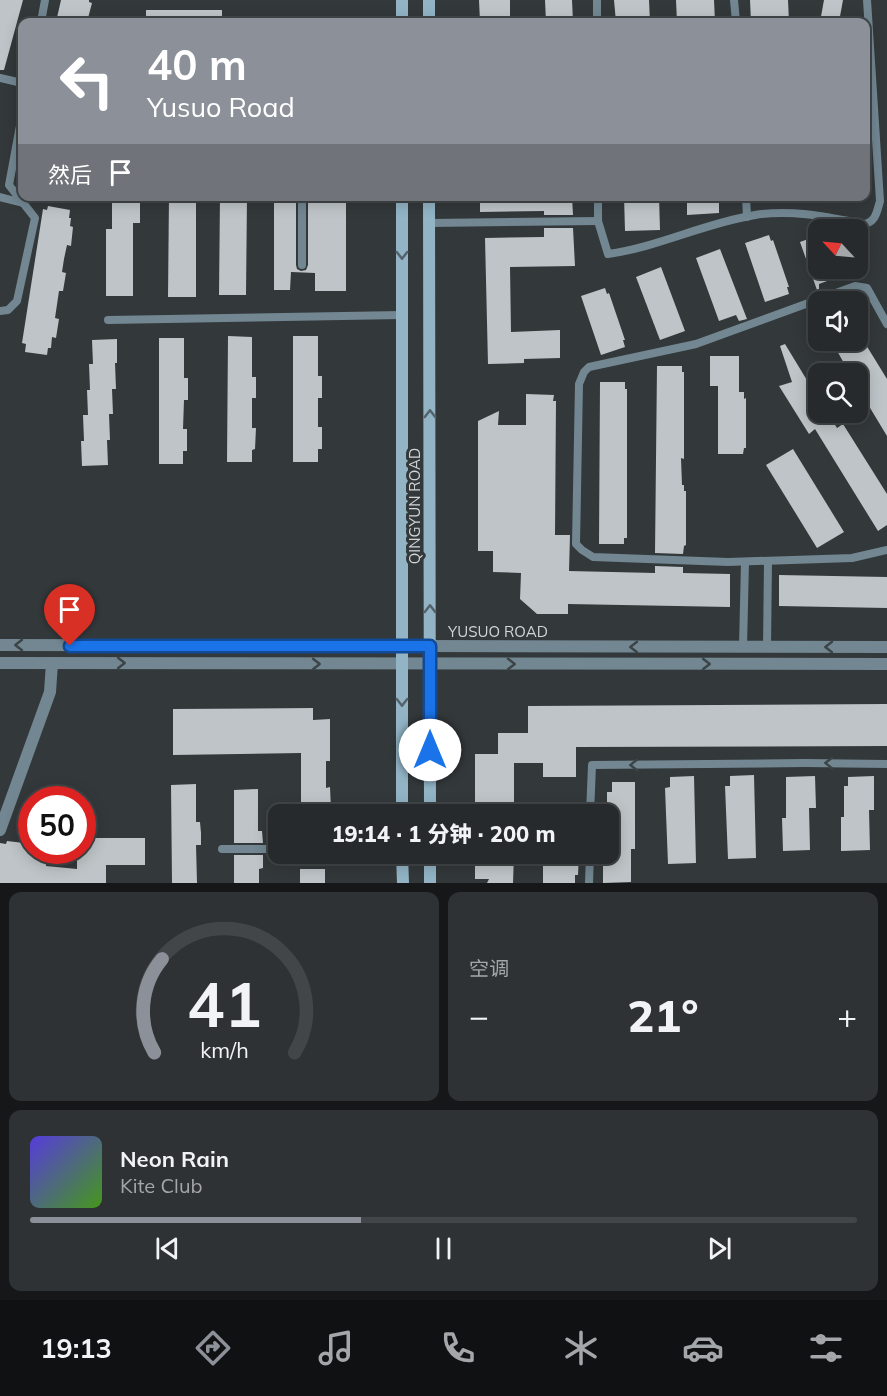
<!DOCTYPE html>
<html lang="zh">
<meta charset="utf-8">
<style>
:root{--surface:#262a2c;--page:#2e3234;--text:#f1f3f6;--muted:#a4a7a9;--line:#424648;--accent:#8c9099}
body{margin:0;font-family:Mulish,"Noto Sans SC",sans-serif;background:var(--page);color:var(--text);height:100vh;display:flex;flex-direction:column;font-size:22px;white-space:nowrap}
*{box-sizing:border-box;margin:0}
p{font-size:20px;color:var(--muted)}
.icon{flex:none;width:33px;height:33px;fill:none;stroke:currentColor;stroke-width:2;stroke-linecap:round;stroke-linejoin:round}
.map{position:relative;height:883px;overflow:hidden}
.drawer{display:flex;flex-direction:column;gap:9px;padding:9px;background:#151718;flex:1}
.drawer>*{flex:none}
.banner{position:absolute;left:18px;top:18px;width:852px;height:183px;border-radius:12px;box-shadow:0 3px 15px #0003,0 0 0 2px var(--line);background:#8c9099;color:#fff;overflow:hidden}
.needle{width:39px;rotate:296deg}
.fabs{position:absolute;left:808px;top:219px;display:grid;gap:12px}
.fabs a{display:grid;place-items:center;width:60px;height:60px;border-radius:12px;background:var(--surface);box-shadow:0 3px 15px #0003,0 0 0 2px var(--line);font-size:30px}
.speed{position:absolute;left:18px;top:786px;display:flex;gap:12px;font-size:30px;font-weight:700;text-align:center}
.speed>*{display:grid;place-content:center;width:78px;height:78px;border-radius:50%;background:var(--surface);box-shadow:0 3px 15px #0003,0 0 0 2px var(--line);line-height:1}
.speed .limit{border:9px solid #d22;background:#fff;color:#111}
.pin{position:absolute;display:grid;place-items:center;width:51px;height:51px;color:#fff;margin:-62px -26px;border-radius:50% 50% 50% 0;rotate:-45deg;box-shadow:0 0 6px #0007}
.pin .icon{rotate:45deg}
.me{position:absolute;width:66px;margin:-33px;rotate:0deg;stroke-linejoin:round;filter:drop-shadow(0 0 4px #0008)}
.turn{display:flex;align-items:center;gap:21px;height:126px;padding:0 30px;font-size:27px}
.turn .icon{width:78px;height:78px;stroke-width:2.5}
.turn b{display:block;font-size:42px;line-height:51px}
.then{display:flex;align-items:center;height:57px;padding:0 30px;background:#0003;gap:12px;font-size:22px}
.big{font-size:45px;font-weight:800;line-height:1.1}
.drawer .widget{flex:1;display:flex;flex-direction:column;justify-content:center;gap:9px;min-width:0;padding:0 21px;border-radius:12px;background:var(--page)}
.drawer .dial{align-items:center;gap:0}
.dial svg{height:156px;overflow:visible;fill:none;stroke:var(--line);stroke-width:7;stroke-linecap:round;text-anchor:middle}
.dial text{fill:var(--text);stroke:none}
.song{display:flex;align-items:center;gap:18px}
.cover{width:72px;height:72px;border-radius:9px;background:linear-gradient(135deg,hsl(250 70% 55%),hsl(100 70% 35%))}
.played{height:6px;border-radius:3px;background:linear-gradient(90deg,var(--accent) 40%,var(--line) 40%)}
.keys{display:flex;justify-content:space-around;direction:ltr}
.heat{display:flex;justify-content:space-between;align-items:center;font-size:33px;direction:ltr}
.drawer .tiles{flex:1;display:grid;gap:9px;grid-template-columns:1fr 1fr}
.widget:last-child{grid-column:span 2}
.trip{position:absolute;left:268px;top:804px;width:351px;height:60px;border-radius:12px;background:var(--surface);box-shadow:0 3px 15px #0003,0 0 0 2px var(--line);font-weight:800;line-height:60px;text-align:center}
.dock{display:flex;height:96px;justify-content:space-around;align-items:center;background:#0f1112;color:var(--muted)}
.dock .icon{width:42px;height:42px}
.dock .current{color:var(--accent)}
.dock b{font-size:27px;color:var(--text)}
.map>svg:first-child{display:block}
.building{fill:#bec4c7}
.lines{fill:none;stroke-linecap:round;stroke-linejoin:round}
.service{stroke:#728792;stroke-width:8}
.minor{stroke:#728792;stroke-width:12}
.tertiary{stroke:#728792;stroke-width:12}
.secondary{stroke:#92b4c5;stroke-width:12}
.oneway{stroke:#54636b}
.oneway2{stroke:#3c4447}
.route-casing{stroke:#114b97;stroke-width:15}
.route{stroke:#1a73e8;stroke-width:10}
.labels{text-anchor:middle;stroke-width:6;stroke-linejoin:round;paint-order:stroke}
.street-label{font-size:15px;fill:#d2d5d6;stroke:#33383a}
</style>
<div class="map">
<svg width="887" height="883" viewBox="0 0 887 883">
<rect width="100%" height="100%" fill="#33383a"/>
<!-- building -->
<g class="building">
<polygon points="0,0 23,0 4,70 0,70"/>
<polygon points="61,0 89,0 89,2 92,3 87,22 56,22"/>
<polygon points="479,0 510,0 510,22 480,22"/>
<polygon points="545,0 572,0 573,22 546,22"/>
<polygon points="614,0 649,0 650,22 616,22"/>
<polygon points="676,0 714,0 715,22 677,22"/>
<polygon points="750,0 788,0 789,22 751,22"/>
<polygon points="824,0 843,0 839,22 820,22"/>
<rect x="146" y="10" width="76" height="12"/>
<polygon points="112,196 140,196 140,223 133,223 133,296 106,296 106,229 112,229"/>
<polygon points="169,196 196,196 196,297 168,297"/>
<polygon points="220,196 247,196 246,295 219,295"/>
<polygon points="274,196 296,196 296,265 297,269 301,271 306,270 308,265 308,196 346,196 346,291 315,291 315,273 291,272 290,290 274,290"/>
<polygon points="480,196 572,196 573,215 544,215 544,211 480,212"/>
<polygon points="624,196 659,196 660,230 625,231"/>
<polygon points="687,196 719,196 719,213 687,215"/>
<polygon points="48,206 70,210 69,218 71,218 70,226 73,227 71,246 67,245 64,259 62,272 66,273 63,291 59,291 55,318 59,319 56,338 52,337 51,348 48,348 47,355 25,352 26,344 22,343 43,209 47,210"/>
<polygon points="544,228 573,228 575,266 510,267 511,332 560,330 560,358 524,359 524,363 488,364 485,238 544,237"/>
<polygon points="769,235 771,241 773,240 789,287 787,287 789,294 765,302 745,243"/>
<polygon points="819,235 819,268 857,268 857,270 819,284 819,289 817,290 800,242"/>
<polygon points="720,249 747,319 739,321 736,315 719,321 696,258"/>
<polygon points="661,267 685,331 660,340 636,277"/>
<polygon points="605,288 607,294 609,293 625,340 623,340 625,347 601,355 581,296"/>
<polygon points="228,336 252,337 252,377 256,377 256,398 252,398 252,428 256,428 255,449 252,450 252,462 227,462"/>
<polygon points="293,336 318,336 318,376 322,376 322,398 318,398 318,427 322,427 322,449 318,449 318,462 293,462"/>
<polygon points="159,338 184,338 184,378 188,378 188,400 184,400 183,429 187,429 187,451 183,451 183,464 159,464"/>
<polygon points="117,339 117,363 115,363 116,389 112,389 113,414 109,414 110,440 107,440 108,465 82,466 81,441 84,441 83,415 88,415 87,390 90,390 89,364 93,364 92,340"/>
<polygon points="831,340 863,340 887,379 887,436 858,388 858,374 850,374"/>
<polygon points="785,344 819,400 819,412 827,412 837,428 843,424 887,494 887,525 878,531 815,429 809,434 779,386 792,382 780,346"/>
<polygon points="710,356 739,356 739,392 744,392 744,399 746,398 746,448 744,448 743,454 718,454 718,386 710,386"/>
<polygon points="657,366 682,366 682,372 684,372 684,459 681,458 682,485 684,485 684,491 686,491 686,545 684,546 683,554 655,553"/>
<polygon points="600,382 625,382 625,389 627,389 627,538 624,538 624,544 599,544"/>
<polygon points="526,394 554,395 553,401 556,401 555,535 570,535 569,571 655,573 655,566 683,567 683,573 730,574 730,607 568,604 568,614 537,614 520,599 521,573 493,572 493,551 478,551 478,421 499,411 498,425 526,425"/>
<polygon points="793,449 844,532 817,548 766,465"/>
<polygon points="779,575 887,577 887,608 779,606"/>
<polygon points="887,704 887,746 576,747 576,777 543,777 543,763 514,763 514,814 475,814 475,754 498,754 498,733 528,733 528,706"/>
<polygon points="313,708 313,720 330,719 330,761 326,761 326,788 330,787 331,810 326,810 326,814 301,814 301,753 173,755 173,709"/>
<polygon points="754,775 756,858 728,859 725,786 730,786 730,776"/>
<polygon points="694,776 696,863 668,864 665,788 670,787 670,777"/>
<polygon points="815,776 816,808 809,808 810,850 783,851 782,818 786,818 786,777"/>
<polygon points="874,776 874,810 869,810 870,850 841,851 841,817 844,817 844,786 848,786 848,777"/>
<polygon points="612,782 635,782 635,849 631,849 631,882 603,883 603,854 609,854 609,809 607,809 607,792 612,792"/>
<polygon points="196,784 196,822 200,822 201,833 201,845 196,845 197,883 172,883 171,785"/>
<polygon points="258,789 258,831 262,831 263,843 234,843 234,790"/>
<polygon points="82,838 145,838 145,865 106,865 106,883 0,883 0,843 6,844 7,841 32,844 32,850 48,850 46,866 77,869 77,850 82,850"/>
<polygon points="475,854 514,854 513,883 487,883 489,879 475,879"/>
<polygon points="543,854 579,854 578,875 575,875 575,883 543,883"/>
<polygon points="234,855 263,855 263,868 259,869 259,883 234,883"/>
<rect x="300" y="869" width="25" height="14"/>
</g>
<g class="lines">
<!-- service -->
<g class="service">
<polyline points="597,0 597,22"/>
<polyline points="734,0 736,22"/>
<polyline points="41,22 45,0"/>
<polyline points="0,78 22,83"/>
<polyline points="302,196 302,265"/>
<path d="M598,196V221L608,254C658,247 705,223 755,215C792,209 828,217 864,224C876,222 877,211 880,201L867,0"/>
<polyline points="746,196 747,217"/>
<polyline points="0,197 23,203"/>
<polyline points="429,223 598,221"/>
<polyline points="0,311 8,310 17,301 35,218 9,185 22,115"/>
<polyline points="108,320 402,315"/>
<polyline points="887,324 867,288 855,286 696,344 589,367 584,372 579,384 576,544 582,550 593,557 728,562 852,558 887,550"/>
<polyline points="743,647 745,562"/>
<polyline points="767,647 768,561"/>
<polyline points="590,814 592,765 805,763 887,764"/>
<polyline points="222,849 273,849 279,852"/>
<polyline points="282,854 287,856 334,856 349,862 402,862"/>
<polyline points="589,883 590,854"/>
</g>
<!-- minor -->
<polyline class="minor" points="0,830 50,692 52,663"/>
<!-- tertiary -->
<g class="tertiary">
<polyline points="0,645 887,647"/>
<polyline points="0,663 887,664"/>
</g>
<!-- secondary -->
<g class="secondary">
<polyline points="402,0 402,22"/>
<polyline points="429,0 429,22"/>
<polyline points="402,196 402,814"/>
<polyline points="429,196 430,814"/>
<polyline points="402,854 403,883"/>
<polyline points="430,854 430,883"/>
</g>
</g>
<!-- one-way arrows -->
<defs><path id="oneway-chevron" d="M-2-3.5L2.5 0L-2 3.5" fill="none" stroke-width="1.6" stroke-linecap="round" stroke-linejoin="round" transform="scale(1.5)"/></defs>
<g class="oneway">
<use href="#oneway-chevron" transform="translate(402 255) rotate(90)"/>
<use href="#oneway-chevron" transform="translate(430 414) rotate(-90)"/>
<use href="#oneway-chevron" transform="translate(430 609) rotate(-90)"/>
<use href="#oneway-chevron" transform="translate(402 702) rotate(90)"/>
</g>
<g class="oneway2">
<use href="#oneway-chevron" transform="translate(19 645) rotate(-180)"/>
<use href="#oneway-chevron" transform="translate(634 647) rotate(-180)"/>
<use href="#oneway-chevron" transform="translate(829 647) rotate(-180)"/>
<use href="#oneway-chevron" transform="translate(121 663)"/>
<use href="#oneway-chevron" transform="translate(316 664)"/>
<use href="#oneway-chevron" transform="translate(511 664)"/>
<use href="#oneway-chevron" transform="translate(706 664)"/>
<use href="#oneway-chevron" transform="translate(829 763) rotate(-179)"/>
<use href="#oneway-chevron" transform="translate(634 765) rotate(179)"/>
</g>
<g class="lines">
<defs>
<polyline id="route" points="70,646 430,646 430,750"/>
</defs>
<!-- route casing -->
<use href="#route" class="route-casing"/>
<!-- route -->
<use href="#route" class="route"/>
</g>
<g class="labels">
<!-- street labels -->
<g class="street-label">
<text transform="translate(415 506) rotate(-90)" y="5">QINGYUN ROAD</text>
<text x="498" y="637">YUSUO ROAD</text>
</g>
</g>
</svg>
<div class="fabs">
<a><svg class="needle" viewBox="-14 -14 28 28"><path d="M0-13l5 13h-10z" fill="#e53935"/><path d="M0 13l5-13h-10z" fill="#a4a7a9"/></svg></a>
<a><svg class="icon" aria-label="sound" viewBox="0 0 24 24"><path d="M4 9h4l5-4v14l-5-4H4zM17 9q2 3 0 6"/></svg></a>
<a><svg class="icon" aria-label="search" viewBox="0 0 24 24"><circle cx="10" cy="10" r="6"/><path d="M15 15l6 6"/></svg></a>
</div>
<div class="speed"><div class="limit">50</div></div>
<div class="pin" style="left:70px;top:646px;background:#d93025"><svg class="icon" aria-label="arrive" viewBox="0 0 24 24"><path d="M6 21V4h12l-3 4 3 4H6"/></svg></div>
<svg class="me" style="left:430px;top:750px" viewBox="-20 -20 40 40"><circle r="19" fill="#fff"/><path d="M0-13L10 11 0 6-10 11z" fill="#1a73e8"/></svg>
<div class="trip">19:14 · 1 分钟 · 200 m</div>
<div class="banner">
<div class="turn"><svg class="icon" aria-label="left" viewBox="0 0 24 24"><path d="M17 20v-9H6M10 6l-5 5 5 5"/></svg><div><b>40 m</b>Yusuo Road</div></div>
<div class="then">然后<svg class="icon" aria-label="arrive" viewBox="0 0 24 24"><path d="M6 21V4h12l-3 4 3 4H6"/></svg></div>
</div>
</div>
<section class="drawer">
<div class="tiles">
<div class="widget dial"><svg viewBox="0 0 100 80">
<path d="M14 69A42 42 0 1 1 86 69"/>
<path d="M14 69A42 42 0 0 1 18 21" stroke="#8c9099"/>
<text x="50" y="56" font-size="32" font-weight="700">41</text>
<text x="50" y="72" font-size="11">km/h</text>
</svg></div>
<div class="widget"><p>空调</p>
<div class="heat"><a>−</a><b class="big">21°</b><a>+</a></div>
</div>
<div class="widget">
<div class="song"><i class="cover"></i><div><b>Neon Rain</b><p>Kite Club</p></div></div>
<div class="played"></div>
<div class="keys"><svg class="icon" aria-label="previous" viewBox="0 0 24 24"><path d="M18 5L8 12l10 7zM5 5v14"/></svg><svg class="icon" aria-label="pause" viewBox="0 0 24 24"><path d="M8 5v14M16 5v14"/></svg><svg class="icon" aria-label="next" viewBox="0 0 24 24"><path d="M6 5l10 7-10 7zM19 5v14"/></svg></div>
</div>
</div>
</section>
<nav class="dock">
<b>19:13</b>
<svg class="icon current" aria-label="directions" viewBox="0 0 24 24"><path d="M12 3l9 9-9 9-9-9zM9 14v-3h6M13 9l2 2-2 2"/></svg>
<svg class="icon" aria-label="music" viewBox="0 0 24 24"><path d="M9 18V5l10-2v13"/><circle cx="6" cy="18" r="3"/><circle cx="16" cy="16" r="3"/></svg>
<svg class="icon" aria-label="phone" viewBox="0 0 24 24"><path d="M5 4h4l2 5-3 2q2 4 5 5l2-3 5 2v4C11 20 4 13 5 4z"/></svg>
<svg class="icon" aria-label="climate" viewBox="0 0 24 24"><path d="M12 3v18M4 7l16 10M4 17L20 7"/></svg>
<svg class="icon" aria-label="car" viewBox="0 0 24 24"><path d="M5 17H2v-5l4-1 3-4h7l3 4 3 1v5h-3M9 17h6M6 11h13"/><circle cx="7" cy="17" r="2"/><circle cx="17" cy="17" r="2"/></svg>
<svg class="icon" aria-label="filters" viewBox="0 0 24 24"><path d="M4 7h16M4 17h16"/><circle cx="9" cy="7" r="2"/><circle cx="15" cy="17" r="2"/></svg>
</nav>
